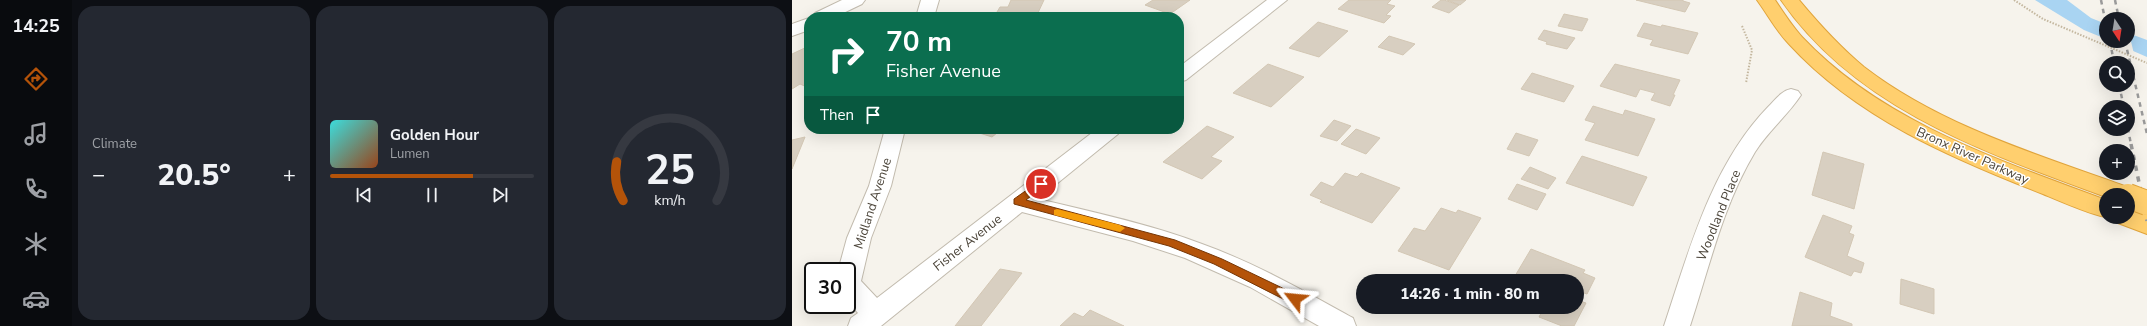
<!DOCTYPE html>
<meta charset="utf-8">
<style>
:root{--surface:#171b24;--page:#242831;--text:#f1f3f6;--muted:#9ea1a6;--line:#363941;--accent:#b45309}
body{margin:0;font-family:"Nunito Sans",sans-serif;background:var(--page);color:var(--text);height:100vh;display:flex;flex-direction:column;font-size:15px;white-space:nowrap}
*{box-sizing:border-box;margin:0}
p{font-size:13px;color:var(--muted)}
.icon{flex:none;width:22px;height:22px;fill:none;stroke:currentColor;stroke-width:2;stroke-linecap:round;stroke-linejoin:round}
.map{position:relative;flex:1;overflow:hidden}
.details{display:flex;flex-direction:column;gap:6px;padding:6px;background:#0d0f14;width:720px}
.details>*{flex:none}
.hud{position:absolute;left:12px;top:12px;width:380px;height:122px;border-radius:16px;box-shadow:0 4px 16px #0002;background:#0b6e4f;color:#fff;overflow:hidden}
.needle{width:26px;rotate:168deg}
.controls{position:absolute;left:1307px;top:12px;display:grid;gap:8px}
.controls a{display:grid;place-items:center;width:36px;height:36px;border-radius:50%;background:var(--surface);box-shadow:0 4px 16px #0002;font-size:20px}
.speed{position:absolute;left:12px;top:262px;display:flex;gap:8px;font-size:20px;font-weight:700;text-align:center}
.speed>*{display:grid;place-content:center;width:52px;height:52px;border-radius:50%;background:var(--surface);box-shadow:0 4px 16px #0002;line-height:1}
.speed .limit{border:2px solid #111;border-radius:6px;background:#fff;color:#111}
.pin{position:absolute;display:grid;place-items:center;width:34px;height:34px;color:#fff;margin:-17px;border:2px solid #fff;border-radius:50%;box-shadow:0 1px 4px #0007}
.me{position:absolute;width:44px;margin:-22px;rotate:299deg;stroke-linejoin:round;filter:drop-shadow(0 0 3px #0008)}
.turn{display:flex;align-items:center;gap:14px;height:84px;padding:0 16px;font-size:18px}
.turn .icon{width:52px;height:52px;stroke-width:2.5}
.turn b{display:block;font-size:28px;line-height:34px}
.then{display:flex;align-items:center;height:38px;padding:0 16px;background:#0003;gap:8px;font-size:15px}
.big{font-size:30px;font-weight:800;line-height:1.1}
.details .tile{flex:1;display:flex;flex-direction:column;justify-content:center;gap:6px;min-width:0;padding:0 14px;border-radius:16px;background:var(--page)}
.details .dial{align-items:center;gap:0}
.dial svg{height:104px;overflow:visible;fill:none;stroke:var(--line);stroke-width:7;stroke-linecap:round;text-anchor:middle}
.dial text{fill:var(--text);stroke:none}
.song{display:flex;align-items:center;gap:12px}
.cover{width:48px;height:48px;border-radius:6px;background:linear-gradient(135deg,hsl(180 70% 55%),hsl(20 70% 35%))}
.played{height:4px;border-radius:2px;background:linear-gradient(90deg,var(--accent) 70%,var(--line) 70%)}
.keys{display:flex;justify-content:space-around;direction:ltr}
.heat{display:flex;justify-content:space-between;align-items:center;font-size:22px;direction:ltr}
.details .tiles{flex:1;display:grid;gap:6px;grid-template-columns:repeat(3,1fr)}
.trip{position:absolute;left:564px;top:274px;width:228px;height:40px;border-radius:20px;background:var(--surface);box-shadow:0 4px 16px #0002;font-weight:800;line-height:40px;text-align:center}
main{display:flex;flex:1;min-height:0}
.menu{display:flex;flex-direction:column;width:72px;justify-content:space-around;align-items:center;background:#090b0e;color:var(--muted)}
.menu .icon{width:28px;height:28px}
.menu .active{color:var(--accent)}
.menu b{font-size:18px;color:var(--text)}
.map>svg:first-child{display:block}
.water{fill:#a9d4f2}
.pier{fill:#f6f3ec}
.building{fill:#d8cfc1;stroke:#d3c7b4}
.lines{fill:none;stroke-linecap:round;stroke-linejoin:round}
.minor-casing{stroke:#c2bbae;stroke-width:2}
.highway-casing{stroke:#e0a43c;stroke-width:2}
.path{stroke:#c4b79f;stroke-width:2;stroke-dasharray:1.5 1.5;stroke-linecap:butt}
.minor{fill:#fff;fill-rule:evenodd}
.highway{fill:#ffcf6e;fill-rule:evenodd}
.rail-far1{stroke:#9a9a9a;stroke-width:2.5;stroke-dasharray:4.5 4.5;stroke-linecap:butt}
.rail{stroke:#9a9a9a;stroke-width:3.5;stroke-dasharray:5.5 5.5;stroke-linecap:butt}
.highway-bridge-casing{stroke:#e0a43c;stroke-width:26;stroke-linecap:butt}
.highway-bridge{stroke:#ffcf6e;stroke-width:24}
.route{fill:#b45309;stroke:#753606}
.slow{fill:#f59e0b}
.labels{text-anchor:middle;stroke-width:3;stroke-linejoin:round;paint-order:stroke}
.street-label{font-size:13px;fill:#4b4439;stroke:#fff}
</style>
<main>
<nav class="menu">
<b>14:25</b>
<svg class="icon active" aria-label="directions" viewBox="0 0 24 24"><path d="M12 3l9 9-9 9-9-9zM9 14v-3h6M13 9l2 2-2 2"/></svg>
<svg class="icon" aria-label="music" viewBox="0 0 24 24"><path d="M9 18V5l10-2v13"/><circle cx="6" cy="18" r="3"/><circle cx="16" cy="16" r="3"/></svg>
<svg class="icon" aria-label="phone" viewBox="0 0 24 24"><path d="M5 4h4l2 5-3 2q2 4 5 5l2-3 5 2v4C11 20 4 13 5 4z"/></svg>
<svg class="icon" aria-label="climate" viewBox="0 0 24 24"><path d="M12 3v18M4 7l16 10M4 17L20 7"/></svg>
<svg class="icon" aria-label="car" viewBox="0 0 24 24"><path d="M5 17H2v-5l4-1 3-4h7l3 4 3 1v5h-3M9 17h6M6 11h13"/><circle cx="7" cy="17" r="2"/><circle cx="17" cy="17" r="2"/></svg>
</nav>
<section class="details">
<div class="tiles">
<div class="tile"><p>Climate</p>
<div class="heat"><a>−</a><b class="big">20.5°</b><a>+</a></div>
</div>
<div class="tile">
<div class="song"><i class="cover"></i><div><b>Golden Hour</b><p>Lumen</p></div></div>
<div class="played"></div>
<div class="keys"><svg class="icon" aria-label="previous" viewBox="0 0 24 24"><path d="M18 5L8 12l10 7zM5 5v14"/></svg><svg class="icon" aria-label="pause" viewBox="0 0 24 24"><path d="M8 5v14M16 5v14"/></svg><svg class="icon" aria-label="next" viewBox="0 0 24 24"><path d="M6 5l10 7-10 7zM19 5v14"/></svg></div>
</div>
<div class="tile dial"><svg viewBox="0 0 100 80">
<path d="M14 69A42 42 0 1 1 86 69"/>
<path d="M14 69A42 42 0 0 1 9 39" stroke="#b45309"/>
<text x="50" y="56" font-size="32" font-weight="700">25</text>
<text x="50" y="72" font-size="11">km/h</text>
</svg></div>
</div>
</section>
<div class="map">
<svg width="1355" height="326" viewBox="0 0 1355 326">
<rect width="100%" height="100%" fill="#f6f3ec"/>
<!-- water -->
<g class="water">
<polygon points="1243,0 1275,0 1299,18 1314,24 1314,39 1292,30"/>
<polygon points="1336,33 1355,40 1355,57 1318,41 1336,41"/>
</g>
<!-- pier -->
<polygon class="pier" points="1336,33 1337,33 1342,54 1316,42 1336,41"/>
<!-- building -->
<g class="building">
<polygon points="219,0 252,0 244,17 202,17 208,7 216,7"/>
<polygon points="361,0 398,0 378,14 353,5"/>
<polygon points="557,0 599,0 595,4 603,6 594,15 599,16 592,23 546,9"/>
<polygon points="649,0 652,0 667,5 657,13 640,7"/>
<polygon points="655,0 674,0 668,5"/>
<polygon points="844,0 891,0 891,1 898,3 893,12"/>
<polygon points="772,14 796,19 790,31 766,26"/>
<polygon points="526,22 556,31 527,57 497,48"/>
<polygon points="852,23 869,27 870,25 906,33 896,54 858,45 861,40 845,36"/>
<polygon points="752,30 783,38 775,49 754,44 755,42 746,39"/>
<polygon points="597,36 623,44 611,55 586,47"/>
<polygon points="17,46 17,88 8,84 0,89 0,54"/>
<polygon points="476,64 512,77 479,107 441,93"/>
<polygon points="823,64 888,80 881,95 883,95 878,106 859,100 863,93 848,89 844,97 808,86"/>
<polygon points="740,73 782,86 772,102 729,89"/>
<polygon points="801,106 831,115 833,110 863,119 846,156 793,140 803,123 793,120"/>
<polygon points="542,120 559,126 545,141 528,136"/>
<polygon points="415,126 442,137 419,157 430,161 410,179 371,162"/>
<polygon points="175,129 210,129 200,137"/>
<polygon points="564,129 588,138 574,154 549,144"/>
<polygon points="724,133 746,140 737,156 715,149"/>
<polygon points="13,137 0,169 0,140"/>
<polygon points="1031,152 1072,164 1062,209 1020,195"/>
<polygon points="790,156 855,177 841,206 774,183"/>
<polygon points="738,167 764,178 756,189 729,179"/>
<polygon points="553,173 565,177 569,173 608,188 580,223 528,202 530,200 518,195 529,182 541,187"/>
<polygon points="725,184 754,194 745,210 716,199"/>
<polygon points="649,208 664,213 666,210 689,218 657,270 606,251 622,228 633,231"/>
<polygon points="1031,215 1060,226 1057,233 1062,235 1055,256 1072,263 1069,273 1062,271 1059,276 1013,257"/>
<polygon points="739,249 793,270 791,273 803,278 795,294 786,291 785,294 785,281 720,281"/>
<polygon points="208,269 230,273 189,326 163,326"/>
<polygon points="1109,279 1142,289 1142,314 1108,304"/>
<polygon points="1008,292 1040,303 1038,316 1060,324 1060,326 1000,326"/>
<polygon points="785,300 794,303 782,326 770,326 747,317 752,308 750,307 785,307"/>
<polygon points="298,310 332,326 268,326 282,313 291,317"/>
</g>
<g class="lines">
<defs>
<g id="minor">
<polygon points="50,0 73,0 70,4 43,17 20,17 23,13"/>
<polygon points="129,0 147,0 142,17 124,17"/>
<polygon points="475,0 495,0 394,80 387,82 387,67"/>
<polygon points="17,18 17,30 0,36 0,24"/>
<path d="M999,89L1006,91L1009,95C996,115 976,131 963,152C931,205 917,268 898,326H872C897,251 919,166 976,107C983,100 989,91 999,89Z"/>
<path d="M93,129H113L99,186L79,238L69,281L85,298L305,129H329L326,134L246,199C301,212 357,224 410,244C463,263 512,291 561,318L564,326H527L458,287L393,258L341,241L230,212L89,326H56L59,318L66,313L55,301V271H46L55,238L77,186Z"/>
</g>
<g id="highway">
<path d="M965,0H983C991,12 1000,26 1010,37C1090,122 1207,160 1314,200V217H1316C1306,218 1263,199 1251,194C1159,158 1065,118 997,44C985,32 976,15 965,0Z"/>
<path d="M989,0H1007C1027,24 1048,47 1072,67C1150,127 1250,156 1341,189L1344,195L1341,201L1336,202V195H1314V197C1195,153 1065,110 989,0Z"/>
<polygon points="1336,209 1355,215 1355,234 1326,223 1322,217 1336,217"/>
</g>
</defs>
<!-- minor casing -->
<use href="#minor" class="minor-casing"/>
<!-- highway casing -->
<use href="#highway" class="highway-casing"/>
<!-- path -->
<g class="path">
<polyline points="1222,0 1251,19 1355,63"/>
<polyline points="950,26 960,50 954,83"/>
</g>
<!-- minor -->
<use href="#minor" class="minor"/>
<!-- highway -->
<use href="#highway" class="highway"/>
<!-- rail-far1 -->
<g class="rail-far1">
<polyline points="1309,0 1314,24"/>
<polyline points="1323,0 1327,19"/>
<polyline points="1318,41 1322,63"/>
<polyline points="1333,41 1355,134"/>
<polyline points="1327,85 1332,107"/>
<polyline points="1336,128 1339,145"/>
</g>
<!-- rail -->
<polyline class="rail" points="1339,144 1355,221"/>
<defs>
<polyline id="highway-bridge" points="1336,196 1355,203"/>
</defs>
<!-- highway-bridge casing -->
<use href="#highway-bridge" class="highway-bridge-casing"/>
<!-- highway-bridge -->
<use href="#highway-bridge" class="highway-bridge"/>
</g>
<!-- route -->
<polygon class="route" points="249,180 252,181 252,186 234,200 383,240 430,259 507,296 508,299 507,303 499,303 422,264 377,246 222,204 222,199"/>
<!-- slow -->
<polygon class="slow" points="265,209 328,225 333,228 328,232 262,215 262,210"/>
<g class="labels">
<!-- street labels -->
<g class="street-label">
<text transform="translate(1181 155) rotate(24)" y="5">Bronx River Parkway</text>
<text transform="translate(80 203) rotate(-72)" y="5">Midland Avenue</text>
<text transform="translate(926 215) rotate(-68)" y="5">Woodland Place</text>
<text transform="translate(175 242) rotate(-38)" y="5">Fisher Avenue</text>
</g>
</g>
</svg>
<div class="controls">
<a><svg class="needle" viewBox="-14 -14 28 28"><path d="M0-13l5 13h-10z" fill="#e53935"/><path d="M0 13l5-13h-10z" fill="#9ea1a6"/></svg></a>
<a><svg class="icon" aria-label="search" viewBox="0 0 24 24"><circle cx="10" cy="10" r="6"/><path d="M15 15l6 6"/></svg></a>
<a><svg class="icon" aria-label="layers" viewBox="0 0 24 24"><path d="M12 4l9 5-9 5-9-5zM3 14l9 5 9-5"/></svg></a>
<a>+</a>
<a>−</a>
</div>
<div class="speed"><div class="limit">30</div></div>
<div class="pin" style="left:249px;top:184px;background:#d93025"><svg class="icon" aria-label="arrive" viewBox="0 0 24 24"><path d="M6 21V4h12l-3 4 3 4H6"/></svg></div>
<svg class="me" style="left:503px;top:299px" viewBox="-20 -20 40 40"><path d="M0-17L14 15 0 8-14 15z" fill="#b45309" stroke="#fff" stroke-width="4"/></svg>
<div class="trip">14:26 · 1 min · 80 m</div>
<div class="hud">
<div class="turn"><svg class="icon" aria-label="right" viewBox="0 0 24 24"><path d="M7 20v-9h11M14 6l5 5-5 5"/></svg><div><b>70 m</b>Fisher Avenue</div></div>
<div class="then">Then<svg class="icon" aria-label="arrive" viewBox="0 0 24 24"><path d="M6 21V4h12l-3 4 3 4H6"/></svg></div>
</div>
</div>
</main>
